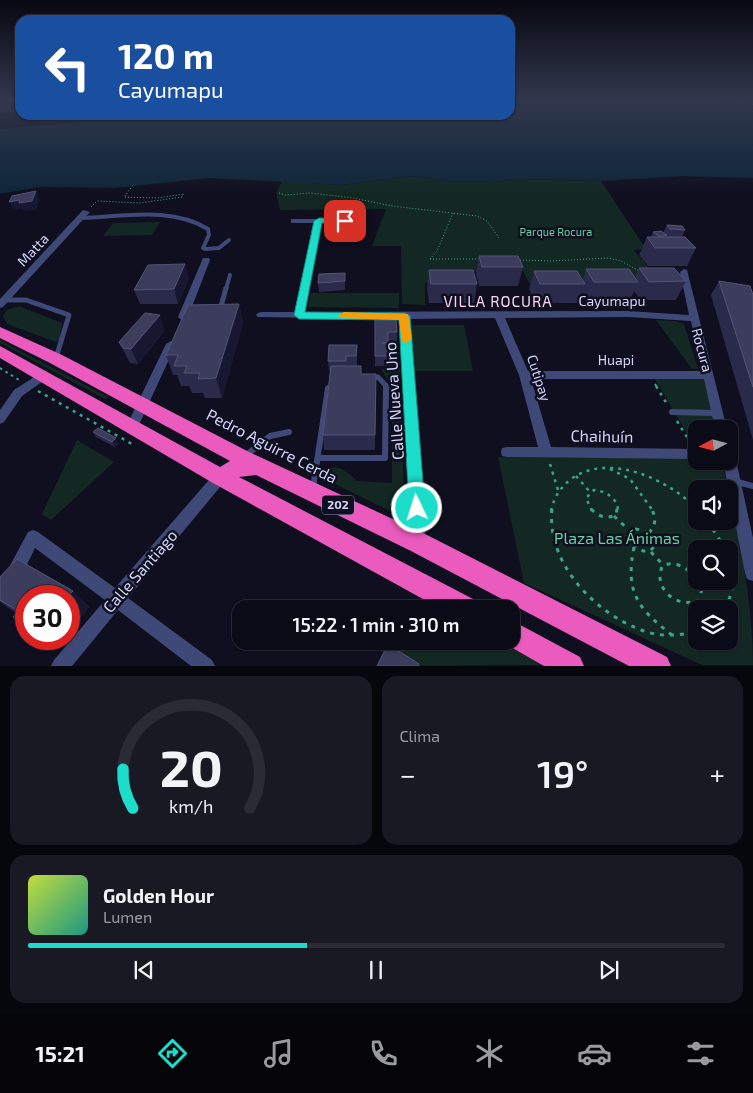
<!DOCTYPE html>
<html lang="es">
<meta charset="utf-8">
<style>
:root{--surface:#0b0b17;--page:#191924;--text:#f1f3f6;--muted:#9a9ba1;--line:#2b2b36;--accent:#1bddca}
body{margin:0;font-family:"Exo 2",sans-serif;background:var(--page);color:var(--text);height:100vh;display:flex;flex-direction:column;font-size:19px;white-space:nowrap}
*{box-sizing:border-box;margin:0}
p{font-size:16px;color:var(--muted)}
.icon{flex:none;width:28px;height:28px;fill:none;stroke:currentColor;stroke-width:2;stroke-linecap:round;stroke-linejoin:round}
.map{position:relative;height:666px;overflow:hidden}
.sheet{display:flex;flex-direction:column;gap:10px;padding:10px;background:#06060d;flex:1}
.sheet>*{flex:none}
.banner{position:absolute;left:15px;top:15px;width:500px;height:105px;border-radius:15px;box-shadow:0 1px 4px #0004,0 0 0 1px var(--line);background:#1a4fa0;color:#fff;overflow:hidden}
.needle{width:32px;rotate:263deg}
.buttons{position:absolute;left:688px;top:420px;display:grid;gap:10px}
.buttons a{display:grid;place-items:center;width:50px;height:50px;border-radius:10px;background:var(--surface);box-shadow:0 1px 4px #0004,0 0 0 1px var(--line);font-size:25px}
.speed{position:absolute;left:15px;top:585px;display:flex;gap:10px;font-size:25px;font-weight:700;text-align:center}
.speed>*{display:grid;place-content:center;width:65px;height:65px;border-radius:50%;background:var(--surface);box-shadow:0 1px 4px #0004,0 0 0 1px var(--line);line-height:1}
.speed .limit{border:8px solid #d22;background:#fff;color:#111}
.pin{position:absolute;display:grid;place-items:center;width:42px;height:42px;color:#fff;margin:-21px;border-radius:10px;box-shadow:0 2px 8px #0006}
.me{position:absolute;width:55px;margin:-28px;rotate:356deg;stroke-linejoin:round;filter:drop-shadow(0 0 4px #0008)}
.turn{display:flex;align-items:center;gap:18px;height:105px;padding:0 20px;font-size:22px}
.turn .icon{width:65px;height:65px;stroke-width:2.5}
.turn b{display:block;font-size:35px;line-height:42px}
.big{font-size:38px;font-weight:600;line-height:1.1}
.sheet .tile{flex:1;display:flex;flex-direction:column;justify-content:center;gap:8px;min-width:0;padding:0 18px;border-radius:15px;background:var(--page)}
.sheet .dial{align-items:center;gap:0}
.dial svg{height:130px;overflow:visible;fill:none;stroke:var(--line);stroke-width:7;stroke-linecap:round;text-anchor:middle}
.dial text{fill:var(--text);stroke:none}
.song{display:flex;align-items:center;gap:15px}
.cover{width:60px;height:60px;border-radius:8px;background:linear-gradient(135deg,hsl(70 70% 55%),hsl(170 70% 35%))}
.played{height:5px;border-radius:2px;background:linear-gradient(90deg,var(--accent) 40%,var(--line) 40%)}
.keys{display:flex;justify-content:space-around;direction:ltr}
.heat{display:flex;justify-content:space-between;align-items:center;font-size:28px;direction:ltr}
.sheet .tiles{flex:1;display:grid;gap:10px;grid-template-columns:1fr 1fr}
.tile:last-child{grid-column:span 2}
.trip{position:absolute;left:232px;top:600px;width:288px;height:50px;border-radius:15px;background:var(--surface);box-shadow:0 1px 4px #0004,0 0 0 1px var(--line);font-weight:600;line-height:50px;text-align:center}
.tabs{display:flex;height:80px;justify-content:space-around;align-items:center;background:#040409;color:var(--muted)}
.tabs .icon{width:35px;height:35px}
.tabs .on{color:var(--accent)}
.tabs b{font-size:22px;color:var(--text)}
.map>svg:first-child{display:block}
.green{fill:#132823;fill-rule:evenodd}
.water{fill:#0f2638}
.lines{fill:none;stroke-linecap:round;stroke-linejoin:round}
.ferry{stroke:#6ccbed;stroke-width:1;stroke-dasharray:3 2.5;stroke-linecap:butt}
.path-far3{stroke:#3ca489;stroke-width:1;stroke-dasharray:1 2;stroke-linecap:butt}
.path-far2{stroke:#3ca489;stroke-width:2;stroke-dasharray:2.5 4;stroke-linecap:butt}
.path-far1{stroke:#3ca489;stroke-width:2.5;stroke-dasharray:3 5;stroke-linecap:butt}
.path{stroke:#3ca489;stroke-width:3;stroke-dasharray:4 6;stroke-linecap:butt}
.lane-far2{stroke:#3f4978;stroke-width:4}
.lane-far1{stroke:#3f4978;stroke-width:5}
.lane{stroke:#3f4978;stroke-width:6}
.street{fill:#3f4978;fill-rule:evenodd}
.highway{fill:#eb5bbd;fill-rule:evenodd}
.wall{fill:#2a2a4a}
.shaded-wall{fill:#171731}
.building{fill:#3c3c5d;stroke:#535476}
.route{fill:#1bddca;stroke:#129083}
.slow{fill:#f59e0b}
.labels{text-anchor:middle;stroke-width:5;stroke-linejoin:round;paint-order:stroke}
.far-park-label{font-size:11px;fill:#67d0a1;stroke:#0f0f1f}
.shield{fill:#0f0f1f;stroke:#989ab8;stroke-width:1}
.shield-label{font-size:12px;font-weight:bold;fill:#d2d5fa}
.street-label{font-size:14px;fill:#d2d5fa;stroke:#0f0f1f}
.neighbourhood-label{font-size:15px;letter-spacing:1px;fill:#fad4f3;stroke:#0f0f1f}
.near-street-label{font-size:16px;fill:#d2d5fa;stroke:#0f0f1f}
.near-park-label{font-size:16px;fill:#67d0a1;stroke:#0f0f1f}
</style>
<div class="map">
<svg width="753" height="666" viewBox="0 0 753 666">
<rect width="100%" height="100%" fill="#0f0f1f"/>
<!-- green -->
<g class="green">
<polygon points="413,176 446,181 496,182 519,179 601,181 646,249 634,250 662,284 529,283 523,271 470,272 472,283 425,283 425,305 402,304 401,246 372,246 386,209 280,210 276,193 282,181 341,185"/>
<polygon points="160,222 152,235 103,236 113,223"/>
<polygon points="311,293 399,293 399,308 308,307"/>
<polygon points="19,306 62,323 60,339 56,342 7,324 3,316 7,310"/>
<polygon points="656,320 676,321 684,324 698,369 692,369"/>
<polygon points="411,325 464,325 473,371 414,371"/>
<polygon points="0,340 108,397 105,399 0,343"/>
<path d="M381,369H400L405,518L320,477C334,460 344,469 357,481L392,483V388Z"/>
<polygon points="655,379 704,379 716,429 696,429 696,449"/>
<polygon points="77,440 114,462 51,520 42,514"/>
<path d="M498,457L585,458L696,457V461H722L728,489H696V521H729V491C741,548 753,607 753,665H702L524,583ZM696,549H729V581H696ZM696,609H729V641H696Z"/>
<polygon points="388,641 497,641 543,665 377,666"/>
</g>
<!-- water -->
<polygon class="water" points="510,100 753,100 753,178 682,176 601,181 519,179 496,182 446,181 413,176 341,185 210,178 114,188 40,187 0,194 0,129 161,115 510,115"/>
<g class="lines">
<!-- ferry -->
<polyline class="ferry" points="510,100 686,101 753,104"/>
<!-- path-far3 -->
<g class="path-far3">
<polyline points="279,193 285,195 311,193 353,198 392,206 477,216 487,221 499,238"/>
<polyline points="91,207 97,201 140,203 182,197 184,194 157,198 124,197 134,184"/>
<polyline points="430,259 480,259"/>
<polyline points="430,259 437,251 453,213"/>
<polyline points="517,260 551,261 608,258 621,261 639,271"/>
</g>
<!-- path-far2 -->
<g class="path-far2">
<polyline points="0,368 19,380"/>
<polyline points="655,384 657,387"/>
</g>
<!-- path-far1 -->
<g class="path-far1">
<polyline points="656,386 667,404"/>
<polyline points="38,391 132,444"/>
<polyline points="677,421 690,442"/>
<polyline points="550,464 558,490"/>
<polyline points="610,469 630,479 653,511"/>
<polyline points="576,476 590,492"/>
<path d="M551,511C554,497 560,488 571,479C609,452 667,479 696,508"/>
<path d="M592,511L586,498L594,490C605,491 613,496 618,506L617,511"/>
</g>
<!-- path -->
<g class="path">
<path d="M552,509C546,564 597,616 647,632C663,637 679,635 696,632"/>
<path d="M591,509C599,517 606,519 616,515L617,509"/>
<polyline points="614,516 630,531"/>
<polyline points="707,521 726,549"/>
<path d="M635,529C646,530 652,535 655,546L650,551H643L631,543L629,532Z"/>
<path d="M649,533C656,524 656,520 652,509"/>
<path d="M634,547C625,592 637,608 672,635"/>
<polyline points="651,552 663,565"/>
<path d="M696,578C687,568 677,561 663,565C651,587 677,610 699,600L702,589L699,581"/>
<polyline points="697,602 705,609"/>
<path d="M725,609C734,589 737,576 729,555"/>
</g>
<!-- lane-far2 -->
<g class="lane-far2">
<path d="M81,218C122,217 171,206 208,229L209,235L203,248L205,249L219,248L229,240"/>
<polyline points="226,289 230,275"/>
</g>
<!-- lane-far1 -->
<g class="lane-far1">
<polyline points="5,300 26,300 69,315 56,358"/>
<polyline points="220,310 226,288"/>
<polyline points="370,377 378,377 387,387"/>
</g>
<!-- lane -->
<g class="lane">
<polyline points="672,412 717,413"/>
<polyline points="245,456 270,436 289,432"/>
<polyline points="319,458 385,458 386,386"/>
<polyline points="734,481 753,486"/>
<polyline points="313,488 328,388"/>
</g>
<!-- street -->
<g class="street">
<polygon points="83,210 90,212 3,307 0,308 0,299"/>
<path d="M291,219H345L349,221L345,223H322L304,312L628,311L689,315L680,272L684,269L687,270L727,429H715L704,379H531L551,447L696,449V459L507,457L502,456L501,452L502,448L507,447H538L519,375L495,318L410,319L426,543L424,548L419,550L414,548L412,543L400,319L258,317L256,315L258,313L261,312H295L315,223H291ZM628,317L691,321L702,371H528L505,318Z"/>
<polygon points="203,258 209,258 210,260 188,317 186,319 180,319 178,317"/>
<polygon points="171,341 176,344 138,427 136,430 132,432 128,430 126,427 166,344"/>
<polygon points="42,372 46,373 48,376 46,379 22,396 4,422 0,424 0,410 14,390"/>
<polygon points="729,454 734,456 736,460 753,538 753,581 747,579 745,573 723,461 729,461"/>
<polygon points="220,471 225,473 227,477 225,481 128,598 212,660 215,666 191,666 118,610 72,666 51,666 54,660 105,600 35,548 20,579 14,581 8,579 6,573 28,532 33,530 38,532 115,588 215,473"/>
</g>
<!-- highway -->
<g class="highway">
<polygon points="0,327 62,355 249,452 427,535 667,657 671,666 629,666 411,551 256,475 239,477 475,600 478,609 441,609 213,483 0,358 0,346 220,467 230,461 50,363 0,338"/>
<polygon points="511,620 580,657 584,666 544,666 502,642 511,641"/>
</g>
</g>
<!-- wall -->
<g class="wall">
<polygon points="0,100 20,100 20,110 16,110 13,112 0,113"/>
<polygon points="363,218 363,227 361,235 345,234 345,226"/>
<polygon points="338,220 337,236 327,236 326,227"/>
<polygon points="667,225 685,230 682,237 696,248 687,266 648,266 639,255 647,237 651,237 653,232 663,233"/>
<polygon points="479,256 523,267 518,286 479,286 476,274"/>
<polygon points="639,268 686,281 676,300 641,300 634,291 630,301 587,301 582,292 579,303 535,303 529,289 534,271 583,280 586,269 635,277"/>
<polygon points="429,270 477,284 474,303 429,303 427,289"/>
<polygon points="345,273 345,290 319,292 318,283"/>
<polygon points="189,278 178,304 140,304 134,290"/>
<polygon points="719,281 753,295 753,440 711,295"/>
<polygon points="239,304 243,323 222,398 205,398 203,393 192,393 189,386 181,386 177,375 173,375 166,355"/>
<polygon points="375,319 397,332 397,342 388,342 394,356 394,366 375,366"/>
<polygon points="165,330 138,364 130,363 119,342"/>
<polygon points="357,345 357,366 346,366 361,374 376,374 375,450 324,450 323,435 330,371 329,371 328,361"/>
<polygon points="93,432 119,443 115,447 96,437"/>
<polygon points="17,559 73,591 89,607 69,633 69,596 26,596 26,627 13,617 16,613 0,602 0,577"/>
</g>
<!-- shaded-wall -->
<g class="shaded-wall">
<polygon points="12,100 16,110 13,112 8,103"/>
<polygon points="36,191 40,199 36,210 24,211 22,209 13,210 9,202 20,200"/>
<polygon points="363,218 363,227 361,235 360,226"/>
<polygon points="185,264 189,278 178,304 174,289"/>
<polygon points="239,304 243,323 222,398 216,378"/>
<polygon points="160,315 165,330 138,364 131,349"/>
<polygon points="116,438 119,443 115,447 112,442"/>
<polygon points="73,591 89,607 69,633 69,596 68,596"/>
<polygon points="45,639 55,639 51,644"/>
</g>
<!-- building -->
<g class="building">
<polygon points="0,100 20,100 12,100 8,103 0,103"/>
<polygon points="36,191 32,201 19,203 20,200 9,202 12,196"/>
<polygon points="346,216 357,216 357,218 363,218 360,226 345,226"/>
<polygon points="327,220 338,220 337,227 326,227"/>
<polygon points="667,225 682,226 685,230 670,229"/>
<polygon points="661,231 667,235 660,237 653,232"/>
<polygon points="647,237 685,237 696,248 655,248"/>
<polygon points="479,256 518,256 523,267 482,267"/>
<polygon points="185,264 174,289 134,290 148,265"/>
<polygon points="639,268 674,268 686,281 649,282"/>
<polygon points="586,269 629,269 638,282 594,282"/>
<polygon points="429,270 473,270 477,284 431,284"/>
<polygon points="534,271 577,271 585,284 540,284"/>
<polygon points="345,273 345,281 318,283 319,274"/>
<polygon points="719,281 750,286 753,295 753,387"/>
<polygon points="239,304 216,378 198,379 200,373 184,373 187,366 174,366 178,355 166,355 188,305"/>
<polygon points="145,313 160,315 131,349 123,348 119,342"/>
<polygon points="375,319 396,319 397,332 388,332 388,342 382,343 394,343 394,356 375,356"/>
<polygon points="329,345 357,345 356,356 346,356 346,361 328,361"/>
<polygon points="331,366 361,366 361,374 376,374 375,435 323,435"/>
<polygon points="98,428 116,438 112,442 93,432"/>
<polygon points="17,559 73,591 68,596 26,596 26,625 13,617 18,611 0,600 0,577"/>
<polygon points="388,644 419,664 418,666 377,666"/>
</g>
<!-- sky -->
<linearGradient id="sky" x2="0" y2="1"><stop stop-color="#080811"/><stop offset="0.52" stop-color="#31374d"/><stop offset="1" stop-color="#31374d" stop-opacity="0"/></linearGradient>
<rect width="753" height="193" fill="url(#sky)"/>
<!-- route -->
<polygon class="route" points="345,218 349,221 348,223 322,223 305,312 405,313 410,316 425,508 423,513 417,515 411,513 409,508 399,320 299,319 294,315 314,221 319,218"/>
<!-- slow -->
<polygon class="slow" points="344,312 408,314 412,339 406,343 402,342 399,320 340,318 338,316"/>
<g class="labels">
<!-- far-park labels -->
<g class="far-park-label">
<text x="556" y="236">Parque Rocura</text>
</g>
<!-- shield labels -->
<rect class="shield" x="322" y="495.5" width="32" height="19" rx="4"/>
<g class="shield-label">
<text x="338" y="509">202</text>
</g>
<!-- street labels -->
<g class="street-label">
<text transform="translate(33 250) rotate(-47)" y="5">Matta</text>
<text x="612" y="306">Cayumapu</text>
<text transform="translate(702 350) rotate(75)" y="5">Rocura</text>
<text x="616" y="365">Huapi</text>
<text transform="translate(539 378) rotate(72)" y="5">Cutipay</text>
</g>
<!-- neighbourhood labels -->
<g class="neighbourhood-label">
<text x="498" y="307">VILLA ROCURA</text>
</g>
<!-- near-street labels -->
<g class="near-street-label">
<text transform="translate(394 401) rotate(-94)" y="6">Calle Nueva Uno</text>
<text transform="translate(602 436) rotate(1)" y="6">Chaihuín</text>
<text transform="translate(272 446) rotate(27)" y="6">Pedro Aguirre Cerda</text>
<text transform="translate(140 571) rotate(-49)" y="6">Calle Santiago</text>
</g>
<!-- near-park labels -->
<g class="near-park-label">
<text x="617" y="544">Plaza Las Ánimas</text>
</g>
</g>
</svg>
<div class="buttons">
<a><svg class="needle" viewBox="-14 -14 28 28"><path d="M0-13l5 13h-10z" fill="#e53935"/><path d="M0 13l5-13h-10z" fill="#9a9ba1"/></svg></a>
<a><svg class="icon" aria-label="sound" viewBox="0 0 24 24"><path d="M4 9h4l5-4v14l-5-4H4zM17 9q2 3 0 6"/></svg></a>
<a><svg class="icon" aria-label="search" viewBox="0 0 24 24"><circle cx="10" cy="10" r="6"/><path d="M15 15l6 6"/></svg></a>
<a><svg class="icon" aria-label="layers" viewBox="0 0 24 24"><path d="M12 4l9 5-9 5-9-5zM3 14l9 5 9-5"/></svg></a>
</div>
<div class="speed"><div class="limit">30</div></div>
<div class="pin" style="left:345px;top:221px;background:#d93025"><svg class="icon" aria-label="arrive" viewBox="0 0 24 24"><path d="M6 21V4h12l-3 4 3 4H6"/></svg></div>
<svg class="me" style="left:417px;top:508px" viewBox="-20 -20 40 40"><circle r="17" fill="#1bddca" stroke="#fff" stroke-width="3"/><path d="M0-11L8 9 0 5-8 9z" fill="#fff"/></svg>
<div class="trip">15:22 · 1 min · 310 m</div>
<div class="banner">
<div class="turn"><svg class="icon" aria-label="left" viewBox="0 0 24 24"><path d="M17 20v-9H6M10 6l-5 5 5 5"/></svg><div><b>120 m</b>Cayumapu</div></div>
</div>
</div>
<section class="sheet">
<div class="tiles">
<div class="tile dial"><svg viewBox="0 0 100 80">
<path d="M14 69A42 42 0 1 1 86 69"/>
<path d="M14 69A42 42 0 0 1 8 45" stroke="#1bddca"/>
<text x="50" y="56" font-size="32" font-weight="700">20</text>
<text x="50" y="72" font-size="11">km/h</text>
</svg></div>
<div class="tile"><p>Clima</p>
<div class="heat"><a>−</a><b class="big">19°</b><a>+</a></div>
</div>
<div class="tile">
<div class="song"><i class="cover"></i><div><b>Golden Hour</b><p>Lumen</p></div></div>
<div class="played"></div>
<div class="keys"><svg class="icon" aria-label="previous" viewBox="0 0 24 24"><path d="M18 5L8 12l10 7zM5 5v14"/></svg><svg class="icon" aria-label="pause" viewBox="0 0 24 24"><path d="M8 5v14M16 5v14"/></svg><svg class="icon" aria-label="next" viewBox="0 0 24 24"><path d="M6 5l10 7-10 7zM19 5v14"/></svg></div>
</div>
</div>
</section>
<nav class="tabs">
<b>15:21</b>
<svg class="icon on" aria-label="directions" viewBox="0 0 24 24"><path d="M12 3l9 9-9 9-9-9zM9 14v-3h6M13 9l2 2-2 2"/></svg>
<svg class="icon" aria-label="music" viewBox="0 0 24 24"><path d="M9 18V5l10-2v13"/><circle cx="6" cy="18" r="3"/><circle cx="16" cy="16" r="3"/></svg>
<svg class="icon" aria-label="phone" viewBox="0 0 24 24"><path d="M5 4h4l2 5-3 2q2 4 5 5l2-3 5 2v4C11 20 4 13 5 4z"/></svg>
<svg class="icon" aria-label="climate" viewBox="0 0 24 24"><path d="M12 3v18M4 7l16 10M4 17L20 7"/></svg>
<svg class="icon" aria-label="car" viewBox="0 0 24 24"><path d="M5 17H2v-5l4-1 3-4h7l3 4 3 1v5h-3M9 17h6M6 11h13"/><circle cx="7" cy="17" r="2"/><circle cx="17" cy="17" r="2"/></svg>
<svg class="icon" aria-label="filters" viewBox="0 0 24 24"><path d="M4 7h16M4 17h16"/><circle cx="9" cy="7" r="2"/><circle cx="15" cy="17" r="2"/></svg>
</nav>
